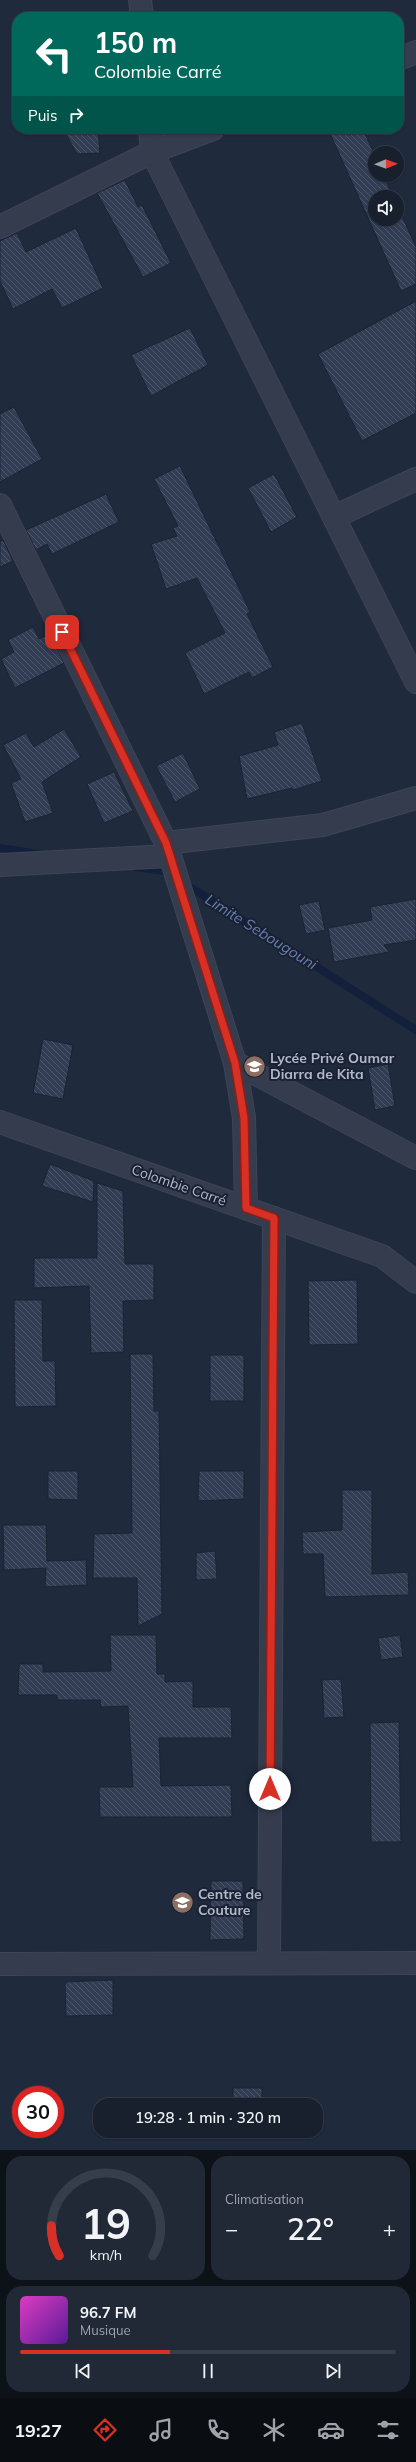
<!DOCTYPE html>
<html lang="fr">
<meta charset="utf-8">
<style>
:root{--surface:#18202e;--page:#212836;--text:#f1f3f6;--muted:#9fa3aa;--line:#363e4a;--accent:#d93025}
body{margin:0;font-family:Mulish,sans-serif;background:var(--page);color:var(--text);height:100vh;display:flex;flex-direction:column;font-size:15px;white-space:nowrap}
*{box-sizing:border-box;margin:0}
p{font-size:13px;color:var(--muted)}
.icon{flex:none;width:22px;height:22px;fill:none;stroke:currentColor;stroke-width:2;stroke-linecap:round;stroke-linejoin:round}
.map{position:relative;height:2150px;overflow:hidden}
.panel{display:flex;flex-direction:column;gap:6px;padding:6px;background:#0d1219;flex:1}
.panel>*{flex:none}
.banner{position:absolute;left:12px;top:12px;width:392px;height:122px;border-radius:16px;box-shadow:0 1px 3px #0004,0 0 0 1px var(--line);background:#00695c;color:#fff;overflow:hidden}
.needle{width:26px;rotate:89deg}
.tools{position:absolute;left:368px;top:146px;display:grid;gap:8px}
.tools a{display:grid;place-items:center;width:36px;height:36px;border-radius:50%;background:var(--surface);box-shadow:0 1px 3px #0004,0 0 0 1px var(--line);font-size:20px}
.speed{position:absolute;left:12px;top:2086px;display:flex;gap:8px;font-size:20px;font-weight:700;text-align:center}
.speed>*{display:grid;place-content:center;width:52px;height:52px;border-radius:50%;background:var(--surface);box-shadow:0 1px 3px #0004,0 0 0 1px var(--line);line-height:1}
.speed .limit{border:6px solid #d22;background:#fff;color:#111}
.pin{position:absolute;display:grid;place-items:center;width:34px;height:34px;color:#fff;margin:-17px;border-radius:8px;box-shadow:0 2px 6px #0006}
.me{position:absolute;width:44px;margin:-22px;rotate:0deg;stroke-linejoin:round;filter:drop-shadow(0 0 3px #0008)}
.turn{display:flex;align-items:center;gap:14px;height:84px;padding:0 16px;font-size:18px}
.turn .icon{width:52px;height:52px;stroke-width:2.5}
.turn b{display:block;font-size:28px;line-height:34px}
.then{display:flex;align-items:center;height:38px;padding:0 16px;background:#0003;gap:8px;font-size:15px}
.big{font-size:30px;font-weight:600;line-height:1.1}
.panel .tile{flex:1;display:flex;flex-direction:column;justify-content:center;gap:6px;min-width:0;padding:0 14px;border-radius:16px;background:var(--page)}
.panel .dial{align-items:center;gap:0}
.dial svg{height:104px;overflow:visible;fill:none;stroke:var(--line);stroke-width:7;stroke-linecap:round;text-anchor:middle}
.dial text{fill:var(--text);stroke:none}
.song{display:flex;align-items:center;gap:12px}
.cover{width:48px;height:48px;border-radius:6px;background:linear-gradient(135deg,hsl(310 70% 55%),hsl(270 70% 35%))}
.played{height:4px;border-radius:2px;background:linear-gradient(90deg,var(--accent) 40%,var(--line) 40%)}
.keys{display:flex;justify-content:space-around;direction:ltr}
.heat{display:flex;justify-content:space-between;align-items:center;font-size:22px;direction:ltr}
.panel .tiles{flex:1;display:grid;gap:6px;grid-template-columns:1fr 1fr}
.tile:last-child{grid-column:span 2}
.trip{position:absolute;left:93px;top:2098px;width:230px;height:40px;border-radius:16px;background:var(--surface);box-shadow:0 1px 3px #0004,0 0 0 1px var(--line);font-weight:600;line-height:40px;text-align:center}
.menu{display:flex;height:64px;justify-content:space-around;align-items:center;background:#0a0d12;color:var(--muted)}
.menu .icon{width:28px;height:28px}
.menu .current{color:var(--accent)}
.menu b{font-size:18px;color:var(--text)}
.map>svg:first-child{display:block}
.lines{fill:none;stroke-linecap:round;stroke-linejoin:round}
.stream{stroke:#13203b;stroke-width:8}
.building{fill:url(#building-back-hatch);stroke:#1b2334}
.minor-casing{stroke:#3d4556;stroke-width:24}
.minor{stroke:#343c4d;stroke-width:22}
.route-casing{stroke:#8d1f18;stroke-width:10}
.route{stroke:#d93025;stroke-width:7}
.labels{text-anchor:middle;stroke-width:4;stroke-linejoin:round;paint-order:stroke}
.poi-label{font-size:14px;font-weight:bold;fill:#afb7c9;stroke:#1a2132;text-anchor:start}
.street-label{font-size:14px;fill:#afb7c9;stroke:#1a2132}
.water-label{font-size:15px;font-style:italic;fill:#657dab;stroke:#1a2132}
</style>
<div class="map">
<svg width="416" height="2150" viewBox="0 0 416 2150">
<defs>
<pattern id="building-back-hatch" width="6" height="6" patternUnits="userSpaceOnUse"><rect width="6" height="6" fill="#323d54"/><path d="M-1 5l2 2M0 0l6 6M5-1l2 2" fill="none" stroke="#4d576b"/></pattern>
</defs>
<rect width="100%" height="100%" fill="#202a3d"/>
<g class="lines">
<!-- stream -->
<g class="stream">
<polyline points="0,848 39,854"/>
<polyline points="135,867 165,871 172,876"/>
<polyline points="184,883 416,1030"/>
</g>
</g>
<!-- building -->
<g class="building">
<polygon points="63,129 98,129 100,153 77,154"/>
<polygon points="328,129 363,129 375,156 375,175 384,175 393,197 375,197 375,219 397,219 397,205 416,247 416,284 401,291"/>
<polygon points="125,180 138,207 142,205 171,263 143,277 97,193"/>
<polygon points="76,228 103,288 62,308 52,289 13,309 0,281 0,241 17,233 26,252"/>
<polygon points="416,301 416,413 362,441 318,354"/>
<polygon points="190,328 208,365 151,396 131,355"/>
<polygon points="14,407 42,459 0,482 0,414"/>
<polygon points="180,466 234,578 250,612 247,614 273,667 252,678 249,672 204,694 185,653 225,633 197,578 166,589 151,544 177,536 173,528 178,526 154,479"/>
<polygon points="274,474 297,517 271,532 248,488"/>
<polygon points="106,494 119,522 52,554 47,544 36,550 26,530"/>
<polygon points="3,540 13,561 0,567 0,542"/>
<polygon points="33,627 39,639 50,634 64,663 15,688 1,659 14,652 8,640"/>
<polygon points="302,723 322,781 293,790 292,788 247,799 239,756 278,745 274,732"/>
<polygon points="64,729 81,757 42,782 53,813 25,822 11,783 21,779 3,745 26,733 34,747"/>
<polygon points="183,753 200,789 175,802 156,766"/>
<polygon points="114,772 133,811 104,823 87,784"/>
<polygon points="416,899 416,940 384,945 389,952 334,962 328,928 372,920 370,907"/>
<polygon points="319,901 325,930 306,934 299,905"/>
<polygon points="43,1039 73,1045 63,1099 33,1093"/>
<polygon points="388,1064 395,1106 375,1110 368,1068"/>
<polygon points="50,1164 94,1181 93,1202 42,1186"/>
<polygon points="97,1183 123,1191 125,1264 154,1264 154,1300 123,1301 124,1352 91,1353 89,1286 34,1288 34,1258 97,1258"/>
<polygon points="357,1280 358,1344 309,1345 308,1281"/>
<polygon points="14,1300 42,1300 43,1361 55,1361 56,1406 15,1407"/>
<polygon points="130,1354 153,1354 154,1411 159,1411 162,1614 138,1626 137,1578 93,1578 94,1534 132,1533"/>
<rect x="210" y="1355" width="34" height="46"/>
<polygon points="48,1471 78,1471 78,1500 48,1499"/>
<polygon points="199,1471 244,1471 244,1499 198,1501"/>
<polygon points="342,1490 372,1490 372,1574 408,1572 409,1595 325,1597 323,1554 303,1554 302,1532 342,1530"/>
<polygon points="3,1525 46,1525 47,1561 86,1560 87,1585 45,1587 46,1568 4,1570"/>
<polygon points="215,1551 217,1579 196,1580 196,1553"/>
<polygon points="110,1635 156,1635 157,1674 165,1674 165,1682 193,1681 193,1707 231,1707 232,1738 159,1738 161,1786 231,1785 232,1817 100,1817 99,1787 133,1787 128,1706 101,1707 100,1700 57,1700 57,1695 18,1695 19,1664 43,1664 43,1672 111,1671"/>
<polygon points="400,1635 403,1657 381,1660 378,1638"/>
<polygon points="341,1679 344,1717 324,1718 322,1680"/>
<polygon points="399,1722 401,1842 371,1842 370,1723"/>
<polygon points="211,1881 243,1881 244,1939 210,1940"/>
<polygon points="113,1980 113,2015 66,2016 65,1982"/>
<rect x="233" y="2088" width="29" height="17"/>
<rect x="233" y="2131" width="29" height="4"/>
</g>
<g class="lines">
<defs>
<g id="minor">
<polyline points="140,0 142,17"/>
<polyline points="399,59 416,52"/>
<polyline points="150,129 152,152 416,682"/>
<polyline points="0,227 152,152 213,129"/>
<polyline points="0,505 166,843 235,1063 244,1118 246,1208"/>
<polyline points="334,517 416,479"/>
<polyline points="166,843 323,825 416,798"/>
<polyline points="0,865 169,856"/>
<polyline points="235,1063 416,1158"/>
<polyline points="0,1122 382,1256 416,1282"/>
<polyline points="269,1963 274,1218"/>
<polyline points="0,1964 416,1963"/>
</g>
</defs>
<!-- minor casing -->
<use href="#minor" class="minor-casing"/>
<!-- minor -->
<use href="#minor" class="minor"/>
</g>
<g class="lines">
<defs>
<polyline id="route" points="62,632 166,843 235,1063 244,1118 246,1208 274,1218 270,1789"/>
</defs>
<!-- route casing -->
<use href="#route" class="route-casing"/>
<!-- route -->
<use href="#route" class="route"/>
</g>
<!-- icons -->
<defs>
<symbol id="school-disc" viewBox="-11 -11 22 22"><circle r="9.5" fill="#8d6e63" stroke="#1a2132"/><path d="M0-5L7-2L0 1L-7-2ZM-4 1L0 2.5L4 1V4Q0 6-4 4Z" fill="#fff"/></symbol>
<symbol id="university-disc" viewBox="-11 -11 22 22"><circle r="9.5" fill="#8d6e63" stroke="#1a2132"/><path d="M0-5L7-2L0 1L-7-2ZM-4 1L0 2.5L4 1V4Q0 6-4 4Z" fill="#fff"/></symbol>
</defs>
<g fill-rule="evenodd">
<use href="#school-disc" x="242" y="1054" width="25" height="25"/>
<use href="#university-disc" x="170" y="1890" width="25" height="25"/>
</g>
<g class="labels">
<!-- poi labels -->
<g class="poi-label">
<text x="270" y="1063">Lycée Privé Oumar<tspan x="270" dy="16">Diarra de Kita</tspan></text>
<text x="198" y="1899">Centre de<tspan x="198" dy="16">Couture</tspan></text>
</g>
<!-- street labels -->
<g class="street-label">
<text transform="translate(179 1185) rotate(19)" y="5">Colombie Carré</text>
</g>
<!-- water labels -->
<g class="water-label">
<text transform="translate(261 932) rotate(32)" y="5">Limite Sebougouni</text>
</g>
</g>
</svg>
<div class="tools">
<a><svg class="needle" viewBox="-14 -14 28 28"><path d="M0-13l5 13h-10z" fill="#e53935"/><path d="M0 13l5-13h-10z" fill="#9fa3aa"/></svg></a>
<a><svg class="icon" aria-label="sound" viewBox="0 0 24 24"><path d="M4 9h4l5-4v14l-5-4H4zM17 9q2 3 0 6"/></svg></a>
</div>
<div class="speed"><div class="limit">30</div></div>
<div class="pin" style="left:62px;top:632px;background:#d93025"><svg class="icon" aria-label="arrive" viewBox="0 0 24 24"><path d="M6 21V4h12l-3 4 3 4H6"/></svg></div>
<svg class="me" style="left:270px;top:1789px" viewBox="-20 -20 40 40"><circle r="19" fill="#fff"/><path d="M0-13L10 11 0 6-10 11z" fill="#d93025"/></svg>
<div class="trip">19:28 · 1 min · 320 m</div>
<div class="banner">
<div class="turn"><svg class="icon" aria-label="left" viewBox="0 0 24 24"><path d="M17 20v-9H6M10 6l-5 5 5 5"/></svg><div><b>150 m</b>Colombie Carré</div></div>
<div class="then">Puis<svg class="icon" aria-label="right" viewBox="0 0 24 24"><path d="M7 20v-9h11M14 6l5 5-5 5"/></svg></div>
</div>
</div>
<section class="panel">
<div class="tiles">
<div class="tile dial"><svg viewBox="0 0 100 80">
<path d="M14 69A42 42 0 1 1 86 69"/>
<path d="M14 69A42 42 0 0 1 8 46" stroke="#d93025"/>
<text x="50" y="56" font-size="32" font-weight="700">19</text>
<text x="50" y="72" font-size="11">km/h</text>
</svg></div>
<div class="tile"><p>Climatisation</p>
<div class="heat"><a>−</a><b class="big">22°</b><a>+</a></div>
</div>
<div class="tile">
<div class="song"><i class="cover"></i><div><b>96.7 FM</b><p>Musique</p></div></div>
<div class="played"></div>
<div class="keys"><svg class="icon" aria-label="previous" viewBox="0 0 24 24"><path d="M18 5L8 12l10 7zM5 5v14"/></svg><svg class="icon" aria-label="pause" viewBox="0 0 24 24"><path d="M8 5v14M16 5v14"/></svg><svg class="icon" aria-label="next" viewBox="0 0 24 24"><path d="M6 5l10 7-10 7zM19 5v14"/></svg></div>
</div>
</div>
</section>
<nav class="menu">
<b>19:27</b>
<svg class="icon current" aria-label="directions" viewBox="0 0 24 24"><path d="M12 3l9 9-9 9-9-9zM9 14v-3h6M13 9l2 2-2 2"/></svg>
<svg class="icon" aria-label="music" viewBox="0 0 24 24"><path d="M9 18V5l10-2v13"/><circle cx="6" cy="18" r="3"/><circle cx="16" cy="16" r="3"/></svg>
<svg class="icon" aria-label="phone" viewBox="0 0 24 24"><path d="M5 4h4l2 5-3 2q2 4 5 5l2-3 5 2v4C11 20 4 13 5 4z"/></svg>
<svg class="icon" aria-label="climate" viewBox="0 0 24 24"><path d="M12 3v18M4 7l16 10M4 17L20 7"/></svg>
<svg class="icon" aria-label="car" viewBox="0 0 24 24"><path d="M5 17H2v-5l4-1 3-4h7l3 4 3 1v5h-3M9 17h6M6 11h13"/><circle cx="7" cy="17" r="2"/><circle cx="17" cy="17" r="2"/></svg>
<svg class="icon" aria-label="filters" viewBox="0 0 24 24"><path d="M4 7h16M4 17h16"/><circle cx="9" cy="7" r="2"/><circle cx="15" cy="17" r="2"/></svg>
</nav>
